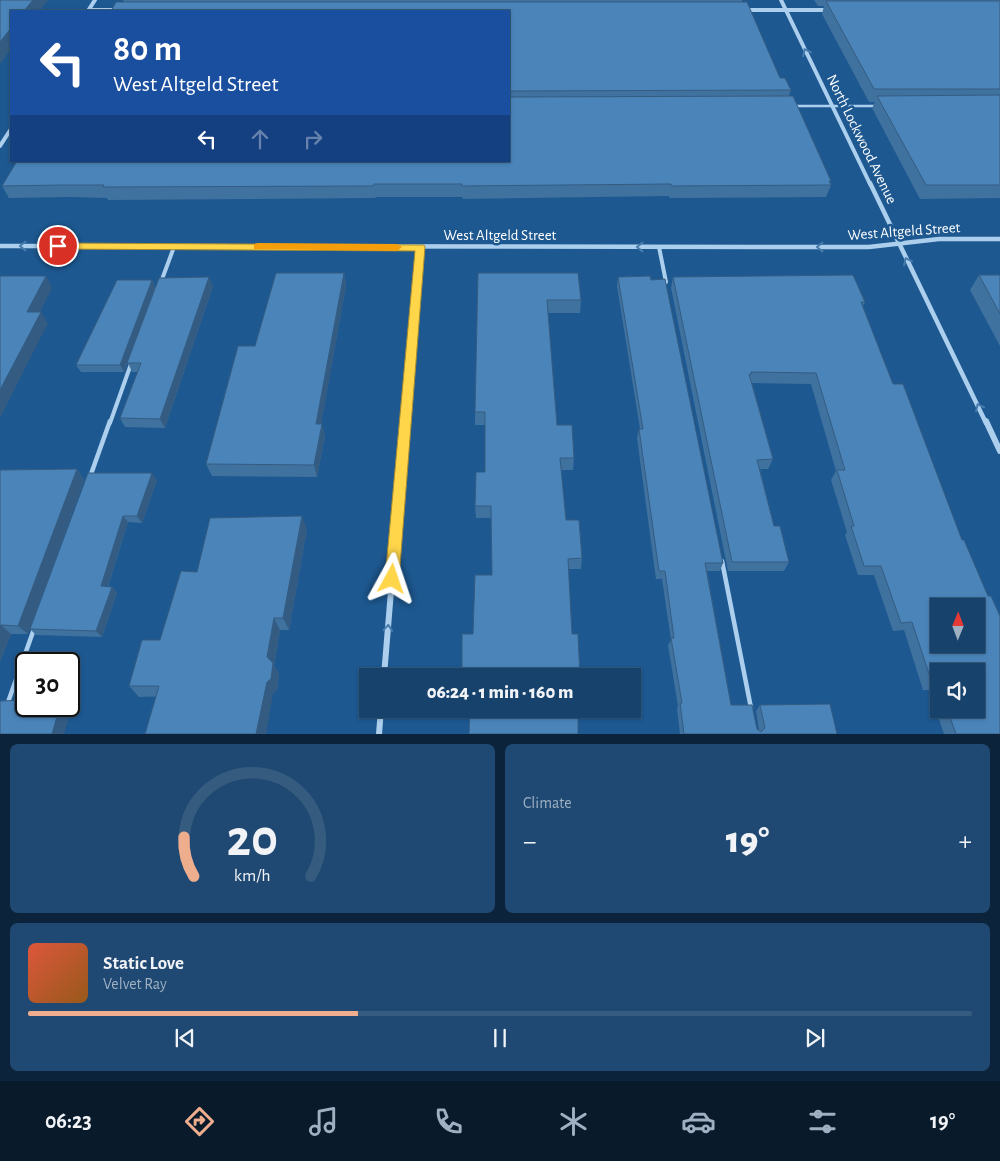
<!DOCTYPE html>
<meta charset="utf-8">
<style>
:root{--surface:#16426c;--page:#1f4972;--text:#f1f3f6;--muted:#9eb0c2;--line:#355b7f;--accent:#eead8d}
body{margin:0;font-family:"Alegreya Sans",sans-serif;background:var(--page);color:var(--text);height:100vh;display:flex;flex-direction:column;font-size:19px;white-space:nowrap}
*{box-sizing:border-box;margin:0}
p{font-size:16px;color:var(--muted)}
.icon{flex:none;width:28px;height:28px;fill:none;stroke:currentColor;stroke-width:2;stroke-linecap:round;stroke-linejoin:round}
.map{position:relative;height:734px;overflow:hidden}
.drawer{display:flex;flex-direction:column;gap:10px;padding:10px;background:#0c243b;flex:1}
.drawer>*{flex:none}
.top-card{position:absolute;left:10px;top:10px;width:500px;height:152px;border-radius:0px;box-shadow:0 1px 4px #0004,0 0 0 1px var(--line);background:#1a4fa0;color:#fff;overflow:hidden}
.needle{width:32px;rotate:1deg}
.controls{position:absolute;left:930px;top:598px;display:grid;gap:10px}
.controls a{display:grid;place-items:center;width:55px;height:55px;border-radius:0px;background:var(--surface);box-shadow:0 1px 4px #0004,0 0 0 1px var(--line);font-size:25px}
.speed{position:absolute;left:15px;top:652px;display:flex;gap:10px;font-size:25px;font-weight:700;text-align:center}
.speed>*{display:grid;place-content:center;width:65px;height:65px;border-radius:50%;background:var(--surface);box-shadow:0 1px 4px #0004,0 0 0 1px var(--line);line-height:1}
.speed .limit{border:2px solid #111;border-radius:8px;background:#fff;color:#111}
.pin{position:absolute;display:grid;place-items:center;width:42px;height:42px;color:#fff;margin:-21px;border:2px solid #fff;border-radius:50%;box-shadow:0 1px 5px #0007}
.me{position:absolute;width:55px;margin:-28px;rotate:5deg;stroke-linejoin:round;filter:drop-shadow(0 0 4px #0008)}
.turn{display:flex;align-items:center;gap:18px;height:105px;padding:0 20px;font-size:22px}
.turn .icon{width:65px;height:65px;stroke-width:2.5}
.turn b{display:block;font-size:35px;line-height:42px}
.lanes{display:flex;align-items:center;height:48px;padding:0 20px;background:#0003;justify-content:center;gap:25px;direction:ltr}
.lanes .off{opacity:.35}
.big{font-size:38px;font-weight:800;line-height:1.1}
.drawer .card{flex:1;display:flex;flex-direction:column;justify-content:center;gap:8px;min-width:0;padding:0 18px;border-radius:8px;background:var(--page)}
.drawer .dial{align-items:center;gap:0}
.dial svg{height:130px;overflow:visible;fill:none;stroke:var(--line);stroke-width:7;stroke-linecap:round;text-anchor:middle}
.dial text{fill:var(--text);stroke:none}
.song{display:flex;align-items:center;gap:15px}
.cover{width:60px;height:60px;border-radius:8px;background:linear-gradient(135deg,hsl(10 70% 55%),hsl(30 70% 35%))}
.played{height:5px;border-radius:2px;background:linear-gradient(90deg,var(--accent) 35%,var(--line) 35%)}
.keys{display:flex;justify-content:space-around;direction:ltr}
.heat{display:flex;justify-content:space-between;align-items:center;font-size:28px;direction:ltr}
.drawer .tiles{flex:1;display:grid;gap:10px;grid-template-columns:1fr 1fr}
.card:last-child{grid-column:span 2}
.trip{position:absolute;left:359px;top:668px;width:282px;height:50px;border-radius:0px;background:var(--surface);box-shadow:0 1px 4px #0004,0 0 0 1px var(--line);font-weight:800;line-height:50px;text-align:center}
.tab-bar{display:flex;height:80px;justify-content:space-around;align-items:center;background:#091a2b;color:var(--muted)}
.tab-bar .icon{width:35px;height:35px}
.tab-bar .active{color:var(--accent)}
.tab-bar b{font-size:22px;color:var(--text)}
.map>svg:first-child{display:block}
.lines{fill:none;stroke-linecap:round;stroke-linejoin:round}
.service-far2{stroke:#accfee;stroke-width:2.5}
.service-far1{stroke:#accfee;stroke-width:4}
.service{stroke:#accfee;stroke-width:4.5}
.minor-far2{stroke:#accfee;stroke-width:4}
.minor-far1{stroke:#accfee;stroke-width:4.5}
.minor{stroke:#accfee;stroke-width:6}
.wall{fill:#40729f;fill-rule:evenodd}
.shaded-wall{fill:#345c82}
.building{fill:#4a84b9;stroke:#345c82;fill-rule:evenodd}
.oneway{stroke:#487cac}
.route{fill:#ffd54a;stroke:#a68a30}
.slow{fill:#f59e0b}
.labels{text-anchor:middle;stroke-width:5;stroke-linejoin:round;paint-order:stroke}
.street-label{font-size:15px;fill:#fff;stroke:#1d5890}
</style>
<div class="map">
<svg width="1000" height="734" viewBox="0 0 1000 734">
<rect width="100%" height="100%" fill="#1d5890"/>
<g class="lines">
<!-- service-far2 -->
<polyline class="service-far2" points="795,106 878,106"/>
<!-- service-far1 -->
<g class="service-far1">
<polyline points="659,247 666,282"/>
<polyline points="161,282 174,247"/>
<polyline points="110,423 131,364"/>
</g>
<!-- service -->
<g class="service">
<polyline points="90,477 110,421"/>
<polyline points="722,561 751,708"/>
<polyline points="7,705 34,629"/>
</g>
<!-- minor-far2 -->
<g class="minor-far2">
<polyline points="781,0 870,184"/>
<polyline points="89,10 117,10"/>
<polyline points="746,10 830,10"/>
<polyline points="88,11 95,0"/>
<polyline points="0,146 11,129"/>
</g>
<!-- minor-far1 -->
<g class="minor-far1">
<polyline points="870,183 986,423"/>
<polyline points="0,246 869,247 939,239 1000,239"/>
<polyline points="405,423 420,247"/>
</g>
<!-- minor -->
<g class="minor">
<polyline points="986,421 1000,451"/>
<polyline points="384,676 405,421"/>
<polyline points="379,734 381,709"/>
</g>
</g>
<!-- wall -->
<g class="wall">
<polygon points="123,0 742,0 742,2 780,78 791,90 789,96 831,181 830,183 831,185 826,197 669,198 669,196 463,199 462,197 376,197 375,198 108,200 107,198 70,197 9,198 2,186 124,2"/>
<polygon points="814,0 1000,0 1000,198 920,199 872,108 875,102 869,102 822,14 824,6 818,6"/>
<polygon points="344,273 346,286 321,424 325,436 317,477 212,476 206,464 255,346"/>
<polygon points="478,273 581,300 580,313 548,313 557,425 574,458 573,470 561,470 566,520 582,558 581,569 568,569 473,634 492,575 491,518 476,518 475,506 485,472 485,425 475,425 475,412"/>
<polygon points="979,275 1000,275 1000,346 970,290"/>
<polygon points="618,277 723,563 720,571 707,571 731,705 759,731 756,711 760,705 837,734 680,734 677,709 678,706 668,645 671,640 662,579 656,579 637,438 639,429 640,429 617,286"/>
<path d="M673,277L865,302L863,306L1000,734H944L929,690H923L904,630L893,631L874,575H858L845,535L847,532L831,480L836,471L811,384L752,383L773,459L768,469H760L774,526L789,562L784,571H728L671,288ZM939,671L976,709H939Z"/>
<polygon points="152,280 155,287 213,286 165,428 125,427 120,418 138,372 132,372 128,363 124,372 81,372 76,365"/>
<polygon points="77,469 84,480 28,634 11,634 0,662 0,470"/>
<polygon points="88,473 157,480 142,523 128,522 108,587 112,587 117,593 102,637 36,635 30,629"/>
<polygon points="307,529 289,630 280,630 274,666 279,674 277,690 273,693 139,697 129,686 160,640 197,572"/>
</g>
<!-- shaded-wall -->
<g class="shaded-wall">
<polygon points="33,0 48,0 40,11 24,11"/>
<polygon points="11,28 11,49 0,64 0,42"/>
<polygon points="344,273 346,286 319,436 316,424"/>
<polygon points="46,276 52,288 34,324 27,312"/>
<polygon points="209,277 213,286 165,428 160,419"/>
<polygon points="152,280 155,287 124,372 120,365"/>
<polygon points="41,312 48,323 0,418 0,390"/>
<polygon points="322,424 325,436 317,477 314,465"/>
<polygon points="77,469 84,480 28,634 18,626"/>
<polygon points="152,473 157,480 142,523 137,516"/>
<polygon points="123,516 128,522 106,592 101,586"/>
<polygon points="302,516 307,529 289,630 283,618"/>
<polygon points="112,587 117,593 102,637 96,631"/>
<polygon points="274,618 280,630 274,666 279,674 277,690 273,693 266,734 256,734 267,657"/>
<polygon points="1,625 11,634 0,662 0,626"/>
<polygon points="69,705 72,707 64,734 52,734 60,706 69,706"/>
</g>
<!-- building -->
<g class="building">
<polygon points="0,0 33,0 24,11 11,11 11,28 0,42"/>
<polygon points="826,1 1000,1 1000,89 874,89"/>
<polygon points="116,2 747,2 780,78 785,78 791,90 509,91 509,11 111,11"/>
<polygon points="1000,95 1000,185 926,185 877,96"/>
<polygon points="793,96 831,181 829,181 831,185 672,186 671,184 462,186 462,184 374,184 373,186 103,187 104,185 64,185 2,186 17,161 509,161 509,97"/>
<polygon points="276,273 344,273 316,424 322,424 314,465 206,464 238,346 255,346"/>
<polygon points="478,273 578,273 581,300 547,300 557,425 572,425 574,458 560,458 566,520 579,520 582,558 568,559 572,634 578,634 580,676 462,676 462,634 473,634 475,575 492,575 491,506 475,506 476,472 485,472 485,412 475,412"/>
<path d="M853,275L865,302H861L893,384H903L962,540H964L988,596H991L1000,616V734H956L947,709H976V671H939V684L938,683H932L912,622L901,623L881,566H864L851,526H854L837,470H845L816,373L751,372L752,374H749L773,459L757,460L774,526H780L789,562H732L673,277ZM939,606H976V644H939Z"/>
<polygon points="979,275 1000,275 1000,314"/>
<polygon points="0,276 46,276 27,312 41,312 0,390"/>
<polygon points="650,276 651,280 665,279 723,563 705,563 731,705 752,705 757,729 761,732 765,728 760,705 830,704 837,734 684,734 680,703 682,703 671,638 674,638 665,571 659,571 639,429 643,429 618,277"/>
<polygon points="209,277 160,419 120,418 141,363 127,363 159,278"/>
<polygon points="117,280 152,280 120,365 76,365"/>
<polygon points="77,469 18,626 1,625 0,626 0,470"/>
<polygon points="88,473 152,473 137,516 123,516 101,586 112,587 96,631 30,629"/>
<polygon points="302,516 283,618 274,618 267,657 273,663 271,679 267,682 256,734 145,734 159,686 129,686 142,640 160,640 181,571 197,572 210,518"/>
<polygon points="26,700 26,706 60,706 52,734 0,734 0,701"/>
<polygon points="470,709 578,709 578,734 469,734"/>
</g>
<!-- one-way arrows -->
<defs><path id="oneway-chevron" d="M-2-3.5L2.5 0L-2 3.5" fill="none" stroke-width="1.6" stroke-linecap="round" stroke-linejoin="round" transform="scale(1.25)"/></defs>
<g class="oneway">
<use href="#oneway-chevron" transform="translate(806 52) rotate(-116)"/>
<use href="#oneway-chevron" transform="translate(23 246) rotate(-180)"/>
<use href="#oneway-chevron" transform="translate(640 247) rotate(180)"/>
<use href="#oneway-chevron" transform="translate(820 247) rotate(180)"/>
<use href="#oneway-chevron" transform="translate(907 261) rotate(-116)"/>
<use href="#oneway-chevron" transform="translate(979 407) rotate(-116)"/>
<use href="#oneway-chevron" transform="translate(388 628) rotate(-85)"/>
</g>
<!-- route -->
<polygon class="route" points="58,243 424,245 425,247 399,579 397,583 392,585 387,583 385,579 415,251 55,249 55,244"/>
<!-- slow -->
<polygon class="slow" points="258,243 397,244 402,247 397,251 254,249 254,244"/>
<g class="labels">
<!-- street labels -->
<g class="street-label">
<text transform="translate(862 139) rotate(64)" y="5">North Lockwood Avenue</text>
<text transform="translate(904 231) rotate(-4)" y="5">West Altgeld Street</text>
<text x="500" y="240">West Altgeld Street</text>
</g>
</g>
</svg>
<div class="controls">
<a><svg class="needle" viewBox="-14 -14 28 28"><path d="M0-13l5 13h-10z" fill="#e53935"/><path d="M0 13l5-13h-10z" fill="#9eb0c2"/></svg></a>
<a><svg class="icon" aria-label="sound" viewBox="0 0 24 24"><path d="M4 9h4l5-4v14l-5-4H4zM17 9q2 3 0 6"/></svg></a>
</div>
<div class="speed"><div class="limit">30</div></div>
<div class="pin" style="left:58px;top:246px;background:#d93025"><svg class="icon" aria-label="arrive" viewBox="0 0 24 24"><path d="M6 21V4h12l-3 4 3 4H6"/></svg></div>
<svg class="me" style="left:392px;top:579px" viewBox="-20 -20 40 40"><path d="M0-17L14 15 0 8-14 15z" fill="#ffd54a" stroke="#fff" stroke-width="4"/></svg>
<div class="trip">06:24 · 1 min · 160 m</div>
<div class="top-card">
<div class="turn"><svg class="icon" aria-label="left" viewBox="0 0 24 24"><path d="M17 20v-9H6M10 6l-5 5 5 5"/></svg><div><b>80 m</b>West Altgeld Street</div></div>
<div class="lanes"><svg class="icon" aria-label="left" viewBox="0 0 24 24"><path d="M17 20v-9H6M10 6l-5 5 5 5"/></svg><svg class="icon off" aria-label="ahead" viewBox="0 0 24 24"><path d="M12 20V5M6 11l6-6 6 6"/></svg><svg class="icon off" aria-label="right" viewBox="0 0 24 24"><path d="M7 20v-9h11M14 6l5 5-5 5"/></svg></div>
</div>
</div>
<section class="drawer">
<div class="tiles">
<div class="card dial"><svg viewBox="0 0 100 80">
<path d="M14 69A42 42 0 1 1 86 69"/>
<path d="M14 69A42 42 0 0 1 8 45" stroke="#eead8d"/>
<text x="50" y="56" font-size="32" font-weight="700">20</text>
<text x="50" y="72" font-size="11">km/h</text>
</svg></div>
<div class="card"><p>Climate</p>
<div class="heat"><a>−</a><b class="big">19°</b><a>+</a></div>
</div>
<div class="card">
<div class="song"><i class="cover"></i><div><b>Static Love</b><p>Velvet Ray</p></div></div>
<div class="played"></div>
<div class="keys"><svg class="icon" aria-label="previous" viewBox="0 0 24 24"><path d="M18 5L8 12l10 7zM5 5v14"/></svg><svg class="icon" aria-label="pause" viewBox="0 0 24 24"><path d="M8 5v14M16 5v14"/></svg><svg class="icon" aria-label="next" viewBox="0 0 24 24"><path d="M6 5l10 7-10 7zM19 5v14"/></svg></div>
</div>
</div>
</section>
<nav class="tab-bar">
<b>06:23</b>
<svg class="icon active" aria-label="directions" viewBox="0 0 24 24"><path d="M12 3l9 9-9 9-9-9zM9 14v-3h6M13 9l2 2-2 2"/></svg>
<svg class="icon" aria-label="music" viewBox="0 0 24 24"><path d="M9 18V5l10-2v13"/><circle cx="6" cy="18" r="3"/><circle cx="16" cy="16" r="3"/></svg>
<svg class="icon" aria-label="phone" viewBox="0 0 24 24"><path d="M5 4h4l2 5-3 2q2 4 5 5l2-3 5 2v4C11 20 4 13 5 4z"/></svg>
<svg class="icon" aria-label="climate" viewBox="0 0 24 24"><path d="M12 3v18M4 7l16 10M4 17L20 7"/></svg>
<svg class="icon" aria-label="car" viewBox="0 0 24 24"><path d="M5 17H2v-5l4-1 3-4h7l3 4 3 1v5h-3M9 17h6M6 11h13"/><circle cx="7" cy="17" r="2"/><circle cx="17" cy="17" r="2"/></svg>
<svg class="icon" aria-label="filters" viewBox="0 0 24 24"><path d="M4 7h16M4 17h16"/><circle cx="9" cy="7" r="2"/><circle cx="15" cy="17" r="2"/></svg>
<b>19°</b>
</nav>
